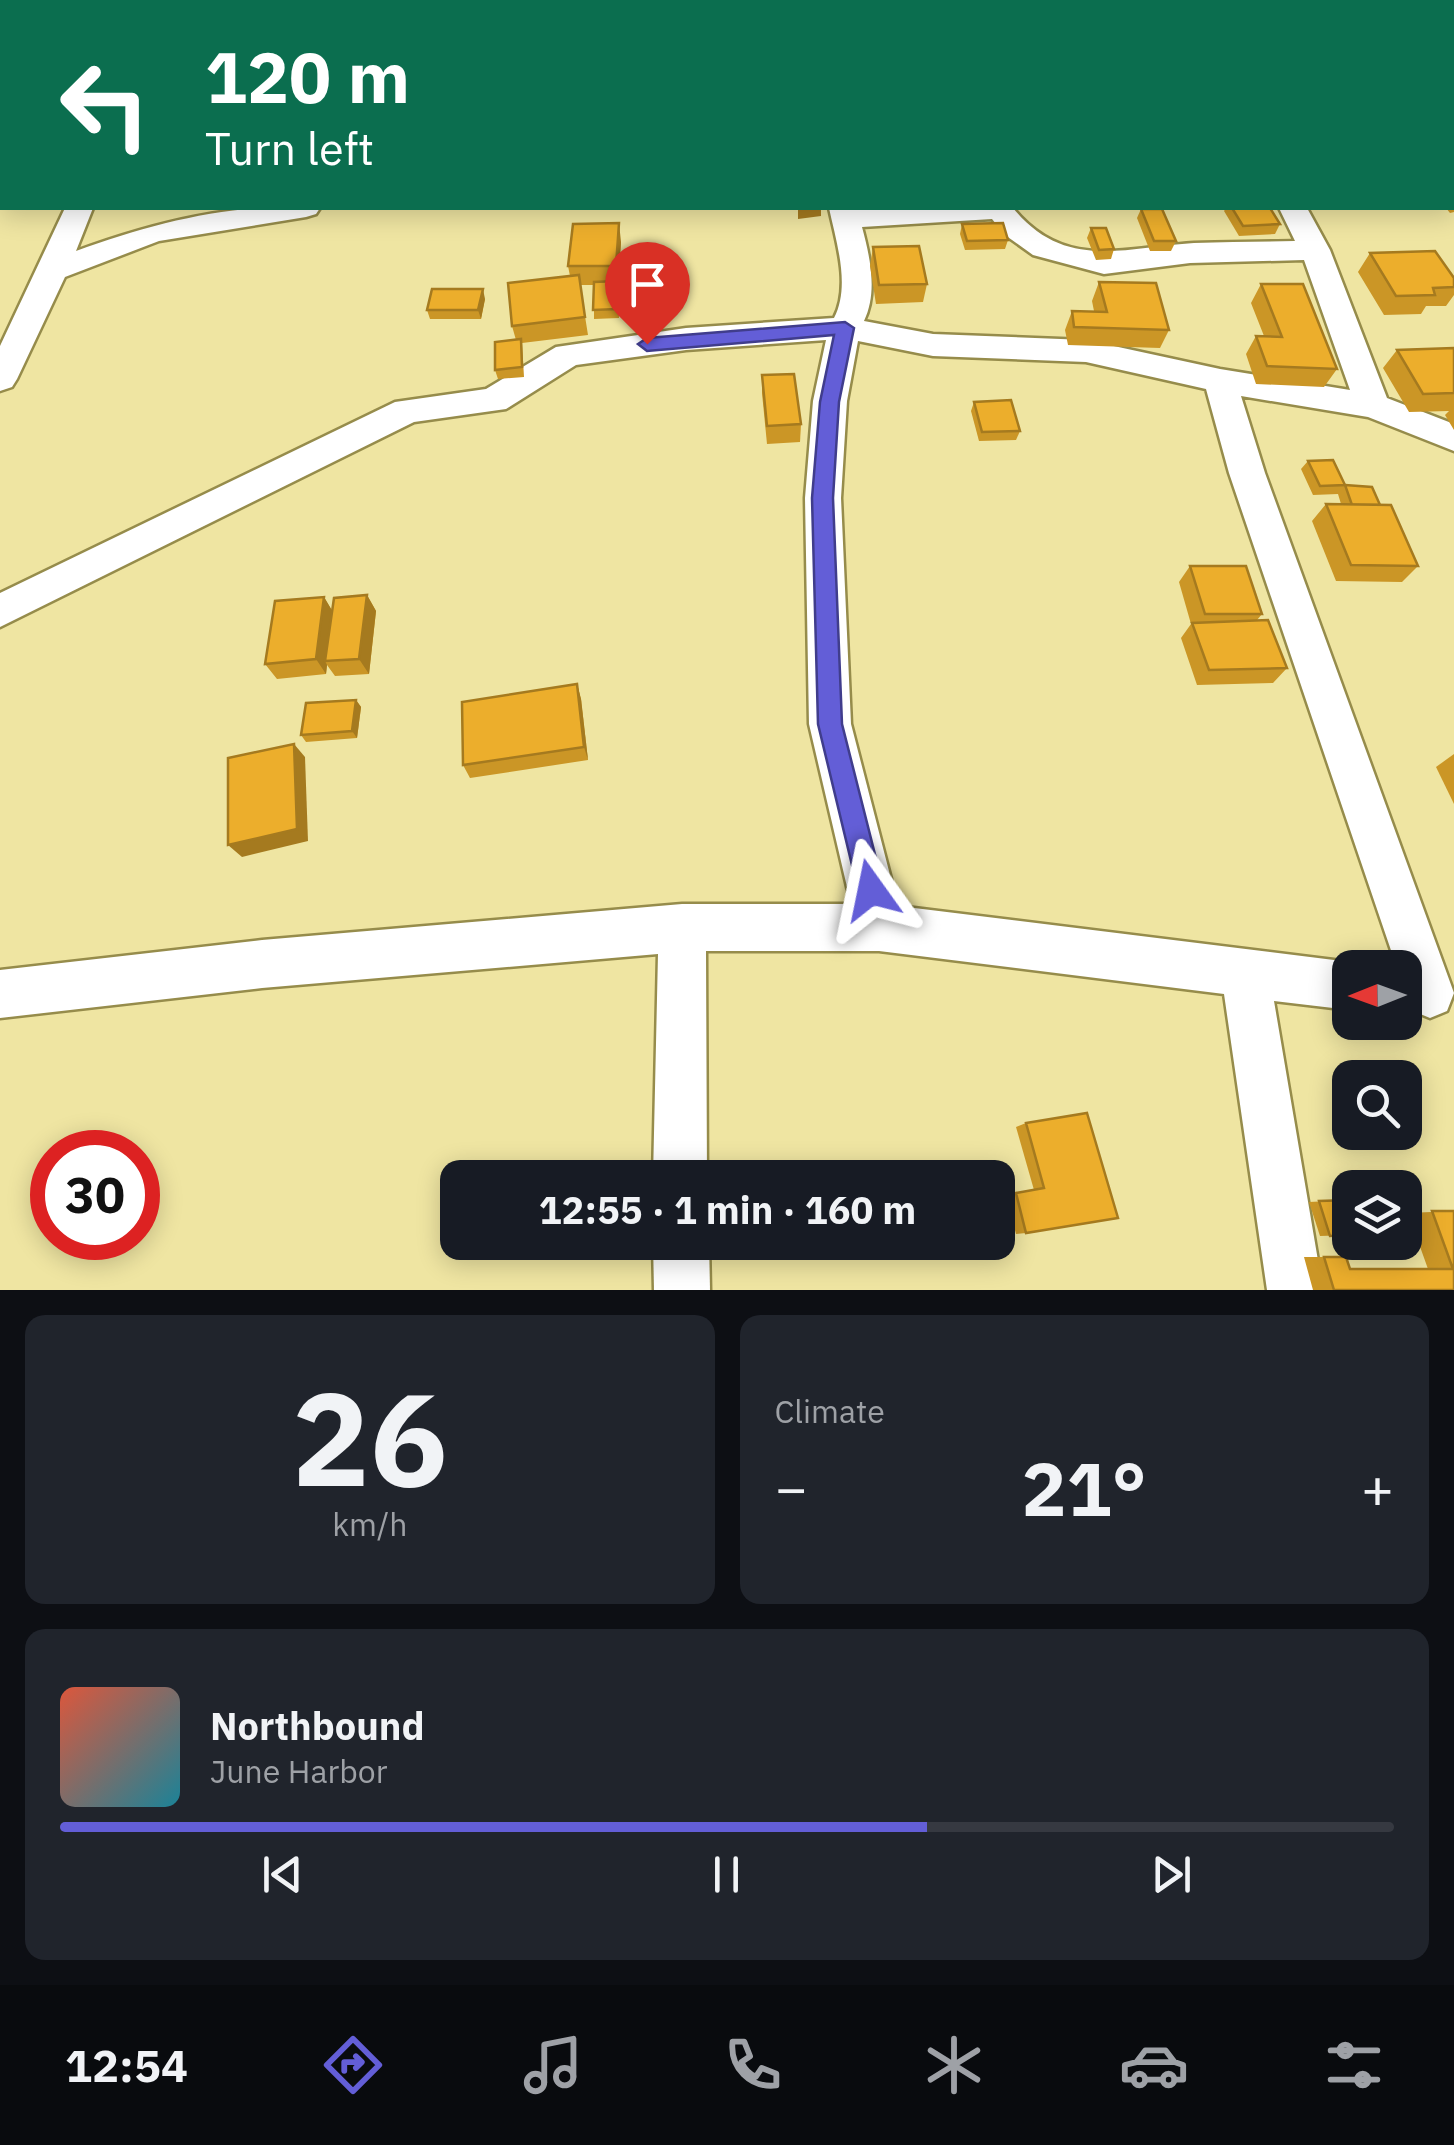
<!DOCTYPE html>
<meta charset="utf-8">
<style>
:root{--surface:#171b24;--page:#20242c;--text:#f1f3f6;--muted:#9ea1a6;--line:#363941;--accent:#635ed7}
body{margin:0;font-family:"IBM Plex Sans",sans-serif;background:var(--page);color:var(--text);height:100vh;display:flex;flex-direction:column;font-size:38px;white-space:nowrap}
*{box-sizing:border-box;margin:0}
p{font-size:32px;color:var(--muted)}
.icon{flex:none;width:55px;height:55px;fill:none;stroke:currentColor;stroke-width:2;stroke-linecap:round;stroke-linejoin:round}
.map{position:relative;height:1290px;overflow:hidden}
.side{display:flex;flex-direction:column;gap:25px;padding:25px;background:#0d0f14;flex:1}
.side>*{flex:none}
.guide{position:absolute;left:0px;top:0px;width:1455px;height:210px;box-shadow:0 5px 25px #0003;background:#0b6e4f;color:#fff;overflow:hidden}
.needle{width:65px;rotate:269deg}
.fabs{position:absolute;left:1332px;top:950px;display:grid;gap:20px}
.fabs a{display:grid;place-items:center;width:90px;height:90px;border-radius:20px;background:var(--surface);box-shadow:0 5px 25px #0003;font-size:50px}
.speed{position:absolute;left:30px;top:1130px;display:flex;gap:20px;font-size:50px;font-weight:700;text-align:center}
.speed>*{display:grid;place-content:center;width:130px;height:130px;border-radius:50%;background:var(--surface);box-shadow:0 5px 25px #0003;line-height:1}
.speed .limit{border:15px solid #d22;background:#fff;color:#111}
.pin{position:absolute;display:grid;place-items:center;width:85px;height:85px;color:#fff;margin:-102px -42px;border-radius:50% 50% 50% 0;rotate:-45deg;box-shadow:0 0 10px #0007}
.pin .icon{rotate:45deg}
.me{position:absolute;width:110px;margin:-55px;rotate:348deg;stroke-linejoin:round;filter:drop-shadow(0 0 8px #0008)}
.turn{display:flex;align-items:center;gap:35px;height:210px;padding:0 40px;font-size:45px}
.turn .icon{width:130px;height:130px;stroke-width:2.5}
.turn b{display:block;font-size:70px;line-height:85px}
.big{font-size:75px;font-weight:800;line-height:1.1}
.side .widget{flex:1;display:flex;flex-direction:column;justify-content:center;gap:15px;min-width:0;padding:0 35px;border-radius:20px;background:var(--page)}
.side .dial{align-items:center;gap:0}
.dial b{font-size:130px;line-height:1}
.song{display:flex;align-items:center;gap:30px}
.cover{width:120px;height:120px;border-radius:15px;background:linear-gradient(135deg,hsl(10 70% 55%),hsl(190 70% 35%))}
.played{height:10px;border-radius:5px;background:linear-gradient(90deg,var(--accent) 65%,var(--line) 65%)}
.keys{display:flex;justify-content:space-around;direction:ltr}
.heat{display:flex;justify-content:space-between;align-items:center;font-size:55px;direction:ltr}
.side .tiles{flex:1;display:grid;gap:25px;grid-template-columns:1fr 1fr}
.widget:last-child{grid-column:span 2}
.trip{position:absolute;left:440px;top:1160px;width:575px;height:100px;border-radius:20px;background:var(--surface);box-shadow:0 5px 25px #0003;font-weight:800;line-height:100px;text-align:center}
.dock{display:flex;height:160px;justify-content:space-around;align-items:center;background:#090b0e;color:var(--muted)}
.dock .icon{width:70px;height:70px}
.dock .selected{color:var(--accent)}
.dock b{font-size:45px;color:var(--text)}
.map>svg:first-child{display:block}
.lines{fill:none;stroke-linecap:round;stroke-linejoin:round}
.minor-casing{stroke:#968c4b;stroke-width:5}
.minor{fill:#fff;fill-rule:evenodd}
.wall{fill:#cb9626}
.shaded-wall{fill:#a57a1f}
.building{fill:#ecae2c;stroke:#a57a1f;stroke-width:2.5}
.route{fill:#635ed7;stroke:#403d8c;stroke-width:2.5}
</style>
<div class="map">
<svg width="1454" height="1290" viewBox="0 0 1454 1290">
<rect width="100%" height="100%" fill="#efe5a2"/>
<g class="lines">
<defs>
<g id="minor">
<polygon points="1136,0 1160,0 1161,2 1138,2"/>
<polygon points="1440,0 1454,0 1454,11 1452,2"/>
<path d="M65,208H93L76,251C155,222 236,202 320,208L316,214L306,217L159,241L65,277L17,379L12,387L0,391V346Z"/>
<path d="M829,208H1013C1065,272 1125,247 1194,243C1228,242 1262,242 1295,241L1279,208H1307L1330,250L1387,398L1454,424V451L1368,417L1241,396L1265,473L1454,993L1447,1011L1430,1018L1413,1011L1405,992V968H1397L1229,473L1206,389L1086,362L933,356L858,341L847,401L841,498L851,724L898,906L1350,962L1364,968H1350V1010L1274,1001L1323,1290H1267L1224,994L879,951H706L707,1178H653L658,954L262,988L0,1018V970L262,940L682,904H851L809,724L805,498L813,401L826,340L686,350L576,365L506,409L414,422L0,627V593L395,402L486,389L556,347L686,328L834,318C851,286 836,241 829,208ZM992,219L1005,235L1033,255L1104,274L1190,263L1304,260L1350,390L1220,369L1086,340L933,334L864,321C878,292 870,257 862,227Z"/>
<polygon points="653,1242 709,1242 710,1290 654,1290"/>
</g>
</defs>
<!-- minor casing -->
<use href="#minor" class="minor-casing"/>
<!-- minor -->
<use href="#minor" class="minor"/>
</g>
<!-- wall -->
<g class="wall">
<polygon points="644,0 699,0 699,2 685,2 685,0 644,2"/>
<polygon points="1195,0 1294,0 1292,2 1194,2"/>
<polygon points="1452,167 1454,167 1454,212 1450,213 1446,208 1452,208"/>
<polygon points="1226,208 1270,208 1280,224 1275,234 1239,236 1224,211"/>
<polygon points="1141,209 1176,241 1171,251 1150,251 1137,218"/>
<polygon points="962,224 1008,240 1005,249 965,250 960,234"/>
<polygon points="1091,228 1114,249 1111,259 1096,260 1087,238"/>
<polygon points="621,242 618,284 619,318 594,319 594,285 580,285 588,335 522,343 524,377 498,379 495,370 516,340 512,326 570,276 568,266"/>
<polygon points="873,247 927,284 923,302 876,304 870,266"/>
<polygon points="1370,253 1454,278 1454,295 1446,306 1426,306 1421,314 1384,315 1358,272"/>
<polygon points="1099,282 1169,330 1160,348 1068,345 1065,330 1072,311 1094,311 1092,301"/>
<polygon points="1261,284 1337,369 1324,387 1256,384 1246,354 1256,336 1264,336 1251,303"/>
<polygon points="485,299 481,319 430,319 427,310"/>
<polygon points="1454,348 1454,430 1445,415 1449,411 1409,412 1383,368 1397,350"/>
<polygon points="762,375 801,424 800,442 767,444 762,393"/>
<polygon points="974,402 1020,431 1016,440 979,441 971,411"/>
<polygon points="1308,461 1345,485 1380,505 1418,566 1402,582 1336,581 1312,521 1326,504 1341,504 1338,494 1313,495 1301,469"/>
<polygon points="1190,566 1262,614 1257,620 1287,668 1273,683 1197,685 1181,638 1191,624 1179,582"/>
<polygon points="367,595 376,611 369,674 335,676 327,665 326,674 277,679 265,664 324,597 332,611"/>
<polygon points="577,684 581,699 588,760 470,778 463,765"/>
<polygon points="356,700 361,707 357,738 306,742 301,735"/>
<polygon points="1454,754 1454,804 1436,767"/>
<polygon points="1087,1113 1026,1233 1016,1234 1006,1195 1034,1190 1016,1127 1026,1123"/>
<polygon points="1350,1200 1350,1235 1320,1236 1309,1202"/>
<polygon points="1454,1211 1454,1290 1313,1290 1304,1257 1346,1257 1349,1269 1428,1269 1408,1213"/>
</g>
<!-- shaded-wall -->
<g class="shaded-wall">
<polygon points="812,208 821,208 821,216 798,219 798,209"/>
<polygon points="619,223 621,242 618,284 619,318 616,266"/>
<polygon points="483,289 485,299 481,319 478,310"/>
<polygon points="367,595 376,611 369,674 359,659"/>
<polygon points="324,597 333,612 325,661 327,665 326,674 316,659"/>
<polygon points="577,684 581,699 588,760 584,747"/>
<polygon points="356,700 361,707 357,738 352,731"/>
<polygon points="294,744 305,757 308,841 242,857 228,845"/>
</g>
<!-- building -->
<g class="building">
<polygon points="831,0 846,0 847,2 812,2"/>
<polygon points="1049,0 1089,0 1090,1 1051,2"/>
<polygon points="1205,0 1257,0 1258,2 1206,2"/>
<polygon points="1232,208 1270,208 1280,224 1243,226"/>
<polygon points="1141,209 1162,209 1176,241 1154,241"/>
<polygon points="619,223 616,266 568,266 573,224"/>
<polygon points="1003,223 1008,240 967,241 962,224"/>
<polygon points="1091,228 1106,228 1114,249 1099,250"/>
<polygon points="919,246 927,284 879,285 873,247"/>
<polygon points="1435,251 1454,278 1454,287 1433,288 1435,295 1396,296 1370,253"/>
<polygon points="579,275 585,317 512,326 508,283"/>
<polygon points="618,281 618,309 593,310 594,282"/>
<polygon points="1099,282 1156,283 1169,330 1074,327 1072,311 1107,312"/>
<polygon points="1261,284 1303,284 1337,369 1267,366 1256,336 1282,337"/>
<polygon points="432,289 483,289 478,310 427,310"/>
<polygon points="521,339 522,367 495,370 495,342"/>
<polygon points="1454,348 1454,393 1423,394 1397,350"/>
<polygon points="794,374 801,424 767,426 762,375"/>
<polygon points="1011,400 1020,431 982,432 974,402"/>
<polygon points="1333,460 1345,485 1320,486 1308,461"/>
<polygon points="1345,485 1372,487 1380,505 1352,505"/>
<polygon points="1326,504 1391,505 1418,566 1351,565"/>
<polygon points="1190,566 1246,566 1262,614 1205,614"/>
<polygon points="367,595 359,659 325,661 334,598"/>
<polygon points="324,597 316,659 265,664 275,601"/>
<polygon points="1268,620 1287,668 1209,670 1192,623"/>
<polygon points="577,684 584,747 463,765 462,702"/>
<polygon points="356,700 352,731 301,735 306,703"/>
<polygon points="294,744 297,829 228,845 228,758"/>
<polygon points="1087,1113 1118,1218 1026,1233 1016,1193 1044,1188 1026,1123"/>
<polygon points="1350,1200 1350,1235 1330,1236 1319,1201"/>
<polygon points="1432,1211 1454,1211 1454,1290 1334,1290 1324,1257 1346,1257 1350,1269 1453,1269"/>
</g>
<!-- route -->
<polygon class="route" points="845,322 854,328 839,402 833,498 842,724 884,890 881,899 871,903 862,899 858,890 818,724 812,498 820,402 834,335 647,351 638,344 647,338"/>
</svg>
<div class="fabs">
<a><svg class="needle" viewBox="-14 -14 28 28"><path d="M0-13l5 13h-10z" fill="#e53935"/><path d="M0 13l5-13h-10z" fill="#9ea1a6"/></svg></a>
<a><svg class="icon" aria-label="search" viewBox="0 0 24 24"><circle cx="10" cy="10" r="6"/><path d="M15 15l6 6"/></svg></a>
<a><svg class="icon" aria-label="layers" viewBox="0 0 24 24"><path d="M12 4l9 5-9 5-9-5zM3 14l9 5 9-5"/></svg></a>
</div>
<div class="speed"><div class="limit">30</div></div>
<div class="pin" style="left:647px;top:344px;background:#d93025"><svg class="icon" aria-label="arrive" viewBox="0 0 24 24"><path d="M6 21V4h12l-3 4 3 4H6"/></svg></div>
<svg class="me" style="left:871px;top:890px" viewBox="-20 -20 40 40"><path d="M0-17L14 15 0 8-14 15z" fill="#635ed7" stroke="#fff" stroke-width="4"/></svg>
<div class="trip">12:55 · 1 min · 160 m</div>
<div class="guide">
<div class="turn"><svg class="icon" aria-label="left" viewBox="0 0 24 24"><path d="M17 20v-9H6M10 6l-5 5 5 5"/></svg><div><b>120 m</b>Turn left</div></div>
</div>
</div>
<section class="side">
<div class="tiles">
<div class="widget dial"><b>26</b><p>km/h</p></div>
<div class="widget"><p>Climate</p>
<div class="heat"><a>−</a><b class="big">21°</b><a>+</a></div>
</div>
<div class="widget">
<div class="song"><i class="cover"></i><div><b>Northbound</b><p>June Harbor</p></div></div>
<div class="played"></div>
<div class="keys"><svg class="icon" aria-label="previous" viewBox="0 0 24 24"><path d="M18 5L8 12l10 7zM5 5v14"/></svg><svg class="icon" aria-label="pause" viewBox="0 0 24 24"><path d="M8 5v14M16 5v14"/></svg><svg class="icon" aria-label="next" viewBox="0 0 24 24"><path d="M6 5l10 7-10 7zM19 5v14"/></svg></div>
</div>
</div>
</section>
<nav class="dock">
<b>12:54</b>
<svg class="icon selected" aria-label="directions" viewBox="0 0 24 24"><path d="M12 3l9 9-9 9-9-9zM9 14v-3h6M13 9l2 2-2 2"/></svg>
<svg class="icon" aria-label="music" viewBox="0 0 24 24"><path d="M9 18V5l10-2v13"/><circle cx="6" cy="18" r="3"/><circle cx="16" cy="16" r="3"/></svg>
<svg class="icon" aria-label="phone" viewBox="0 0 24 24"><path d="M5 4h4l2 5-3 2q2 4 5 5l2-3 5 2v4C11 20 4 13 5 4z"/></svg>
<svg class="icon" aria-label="climate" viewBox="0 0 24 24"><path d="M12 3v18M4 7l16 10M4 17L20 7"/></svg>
<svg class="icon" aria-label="car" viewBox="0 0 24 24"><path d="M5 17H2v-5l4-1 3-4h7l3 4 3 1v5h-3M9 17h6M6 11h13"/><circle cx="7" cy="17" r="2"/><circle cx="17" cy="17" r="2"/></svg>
<svg class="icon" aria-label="filters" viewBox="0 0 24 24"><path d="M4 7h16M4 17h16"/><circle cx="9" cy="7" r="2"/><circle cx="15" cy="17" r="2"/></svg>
</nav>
